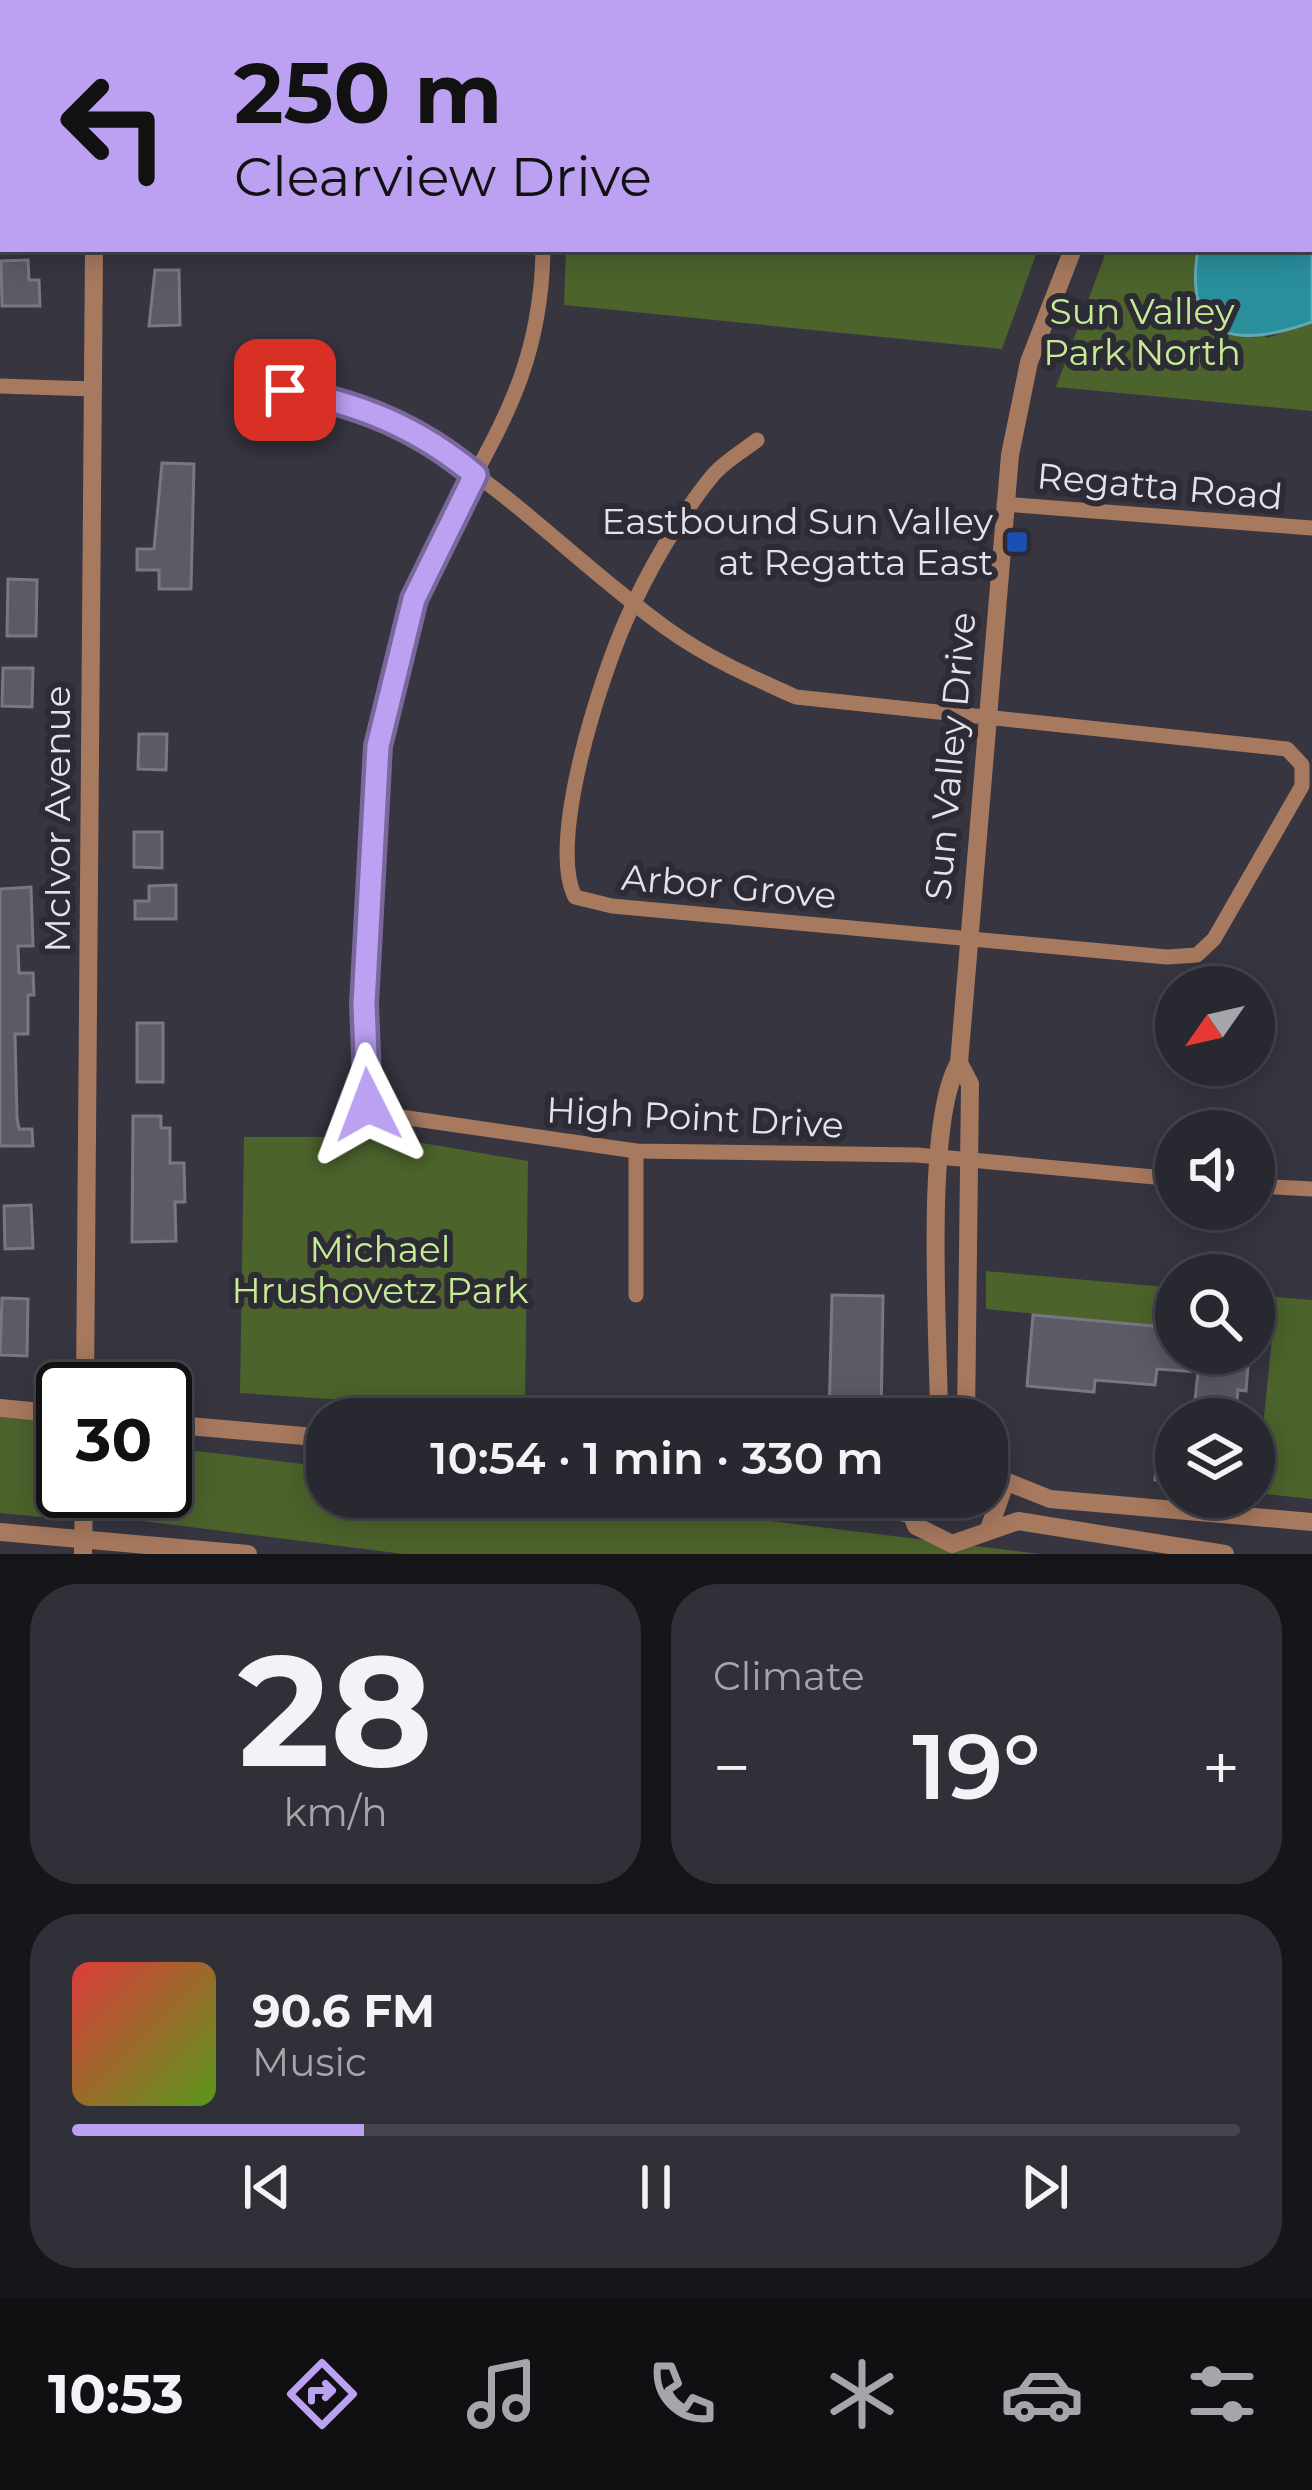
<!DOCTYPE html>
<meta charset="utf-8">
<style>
:root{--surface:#282830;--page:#303038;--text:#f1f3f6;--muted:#a5a6ab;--line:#44444c;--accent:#bca0f2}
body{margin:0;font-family:Montserrat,sans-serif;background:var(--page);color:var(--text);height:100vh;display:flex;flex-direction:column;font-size:45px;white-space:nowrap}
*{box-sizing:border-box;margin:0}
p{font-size:39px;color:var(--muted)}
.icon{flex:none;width:66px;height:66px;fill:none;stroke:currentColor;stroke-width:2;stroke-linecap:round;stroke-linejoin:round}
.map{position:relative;height:1554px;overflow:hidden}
.drawer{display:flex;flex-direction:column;gap:30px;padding:30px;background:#16161a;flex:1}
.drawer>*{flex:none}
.guide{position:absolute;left:0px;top:0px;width:1314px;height:252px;box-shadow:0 6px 30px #0003,0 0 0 3px var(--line);background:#bca0f2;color:#111;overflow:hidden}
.needle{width:78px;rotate:236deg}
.controls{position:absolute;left:1155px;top:966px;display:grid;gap:24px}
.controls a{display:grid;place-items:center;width:120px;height:120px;border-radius:50%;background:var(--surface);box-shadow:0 6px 30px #0003,0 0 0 3px var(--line);font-size:60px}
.speed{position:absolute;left:36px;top:1362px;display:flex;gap:24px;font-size:60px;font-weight:700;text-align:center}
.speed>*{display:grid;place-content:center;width:156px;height:156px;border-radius:50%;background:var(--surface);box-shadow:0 6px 30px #0003,0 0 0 3px var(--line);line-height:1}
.speed .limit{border:6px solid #111;border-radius:18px;background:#fff;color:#111}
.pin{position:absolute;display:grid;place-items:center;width:102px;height:102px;color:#fff;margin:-51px;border-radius:24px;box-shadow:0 6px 18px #0006}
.me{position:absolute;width:132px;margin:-66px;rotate:357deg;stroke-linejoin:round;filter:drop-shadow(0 0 9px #0008)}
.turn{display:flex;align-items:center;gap:42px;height:252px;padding:0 36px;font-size:54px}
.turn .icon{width:156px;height:156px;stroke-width:2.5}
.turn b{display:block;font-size:84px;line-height:102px}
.big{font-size:90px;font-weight:600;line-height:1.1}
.drawer .tile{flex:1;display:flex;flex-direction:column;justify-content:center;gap:18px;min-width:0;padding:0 42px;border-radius:48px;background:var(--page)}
.drawer .dial{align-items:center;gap:0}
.dial b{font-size:156px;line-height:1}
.song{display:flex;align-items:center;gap:36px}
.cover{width:144px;height:144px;border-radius:18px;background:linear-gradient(135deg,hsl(0 70% 55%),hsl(90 70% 35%))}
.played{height:12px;border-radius:6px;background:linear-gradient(90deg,var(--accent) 25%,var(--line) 25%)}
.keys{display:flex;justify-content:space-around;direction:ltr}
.heat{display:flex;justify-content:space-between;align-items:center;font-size:66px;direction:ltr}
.drawer .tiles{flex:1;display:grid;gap:30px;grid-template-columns:1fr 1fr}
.tile:last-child{grid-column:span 2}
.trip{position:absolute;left:306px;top:1398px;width:702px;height:120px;border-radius:48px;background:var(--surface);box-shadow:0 6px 30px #0003,0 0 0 3px var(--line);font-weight:600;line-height:120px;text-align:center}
.menu{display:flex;height:192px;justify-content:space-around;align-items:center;background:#101013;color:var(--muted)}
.menu .icon{width:84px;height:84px}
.menu .current{color:var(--accent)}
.menu b{font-size:54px;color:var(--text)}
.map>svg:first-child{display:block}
.green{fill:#4c632c}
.water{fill:#298f9d;stroke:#61a8b4;stroke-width:3}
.building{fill:#5b5a65;stroke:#787783;stroke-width:3}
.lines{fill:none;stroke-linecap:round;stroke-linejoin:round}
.minor{stroke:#a7795f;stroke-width:15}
.tertiary{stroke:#a7795f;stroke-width:18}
.route-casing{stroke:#7a689d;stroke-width:30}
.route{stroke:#bca0f2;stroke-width:21}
.transit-dot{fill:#1a4fb4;stroke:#2c2b36;stroke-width:4.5}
.labels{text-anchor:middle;stroke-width:12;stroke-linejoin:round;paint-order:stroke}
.park-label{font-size:36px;fill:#c5ec93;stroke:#2c2b36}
.street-label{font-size:36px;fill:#e3e3e9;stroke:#2c2b36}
.poi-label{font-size:36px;fill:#e3e3e9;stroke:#2c2b36;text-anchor:end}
</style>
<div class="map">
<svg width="1312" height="1554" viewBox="0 0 1312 1554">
<rect width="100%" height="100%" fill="#363540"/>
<!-- green -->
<g class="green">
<polygon points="566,249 1038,249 1002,349 564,305"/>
<polygon points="1107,249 1198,249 1196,262 1267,338 1312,322 1312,411 1056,387"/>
<polygon points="244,1137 387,1137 528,1161 525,1412 240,1393"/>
<polygon points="986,1271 1176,1288 1176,1302 1156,1300 1153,1326 986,1309"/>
<polygon points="1254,1295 1312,1300 1312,1499 1256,1493 1272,1339 1254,1336"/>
<polygon points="0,1417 58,1422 63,1491 74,1491 68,1510 52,1518 0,1513"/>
<polygon points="165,1447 327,1467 327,1497 574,1497 1041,1554 404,1554 111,1517 111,1491 165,1491"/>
</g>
<!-- water -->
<path class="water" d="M1312,228V322C1242,347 1182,345 1198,249H1311Z"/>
<!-- building -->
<g class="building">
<polygon points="28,260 29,280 39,280 40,306 2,306 1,261"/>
<polygon points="155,270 179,270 180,325 149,326"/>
<polygon points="162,463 194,464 191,589 159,589 159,570 137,570 137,549 154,549"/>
<polygon points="8,579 37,580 36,636 7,636"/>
<polygon points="3,668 33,668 32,707 2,706"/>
<polygon points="139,734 167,734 166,770 138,769"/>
<polygon points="134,832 162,832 162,868 134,867"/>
<polygon points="176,885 176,919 135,919 135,901 149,901 149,886"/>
<polygon points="31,887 33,946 18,946 19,973 33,973 34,995 28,995 28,1034 15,1034 17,1117 19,1129 32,1129 33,1146 0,1146 0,889"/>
<rect x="137" y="1023" width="26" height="59"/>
<polygon points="133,1116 161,1116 161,1128 170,1128 170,1163 184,1163 185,1202 175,1202 176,1241 132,1242"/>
<polygon points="31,1205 33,1248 5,1249 4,1206"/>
<polygon points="832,1295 883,1296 881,1419 829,1419"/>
<polygon points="2,1298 28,1299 27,1356 0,1355"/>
<polygon points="1033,1315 1176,1328 1176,1353 1249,1353 1246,1391 1238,1390 1235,1419 1193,1419 1198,1372 1157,1369 1155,1385 1095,1380 1094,1392 1027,1386"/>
<polygon points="1158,1443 1176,1444 1176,1482 1155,1480"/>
</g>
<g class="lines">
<!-- minor -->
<g class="minor">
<polyline points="373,3 373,0"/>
<polyline points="1311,62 1312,62"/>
<path d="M543,249C541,403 467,464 415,597C375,702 375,811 369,922C365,981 356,1046 368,1105L387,1115L636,1151L917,1155L1176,1179"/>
<polyline points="0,386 93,389"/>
<path d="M252,388C432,396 530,530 666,628C706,657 751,677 796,697L1287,749L1302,765V786L1214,939L1197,955L1167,957L612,906L575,897C547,841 601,676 627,618C648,571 680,515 713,475C725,461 743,451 757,440"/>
<polyline points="1004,504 1312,528"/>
<polyline points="1254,1186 1312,1189"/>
<polyline points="636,1295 636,1151"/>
</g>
<!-- tertiary -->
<g class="tertiary">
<polyline points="97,3 97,0"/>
<polyline points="1176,3 1177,0"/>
<polyline points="959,1063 970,1084 966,1419"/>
<polyline points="85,1389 94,249"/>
<polyline points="0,1408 63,1414"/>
<path d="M939,1419C939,1340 923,1123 959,1063L1010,455L1029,362L1073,249"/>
<polyline points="165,1424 327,1438"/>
<polyline points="987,1459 1002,1492 989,1529"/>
<polyline points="1000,1479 1050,1499 1312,1522"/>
<polyline points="835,1497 909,1514"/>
<polyline points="905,1497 916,1526 952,1544 1018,1521 1225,1554"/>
<polyline points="0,1532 248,1554"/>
<polyline points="83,1554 84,1491"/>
</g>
</g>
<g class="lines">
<defs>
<path id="route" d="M285,390C358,403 418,427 475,475L414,599L378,746L364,1004L368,1105"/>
</defs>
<!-- route casing -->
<use href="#route" class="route-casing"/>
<!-- route -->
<use href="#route" class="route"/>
</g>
<!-- markers -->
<rect class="transit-dot" x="1005" y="530" width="24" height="24" rx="6"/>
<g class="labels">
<!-- park labels -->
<g class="park-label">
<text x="1142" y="324">Sun Valley<tspan x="1142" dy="41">Park North</tspan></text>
<text x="380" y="1262">Michael<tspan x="380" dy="41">Hrushovetz Park</tspan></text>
</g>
<!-- street labels -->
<g class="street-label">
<text transform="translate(1160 486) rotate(5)" y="13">Regatta Road</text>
<text transform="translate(950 756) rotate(-85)" y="13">Sun Valley Drive</text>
<text transform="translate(57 819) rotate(-90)" y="13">McIvor Avenue</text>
<text transform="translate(729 886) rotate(5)" y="13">Arbor Grove</text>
<text transform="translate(695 1117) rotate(3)" y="13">High Point Drive</text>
</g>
<!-- poi labels -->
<g class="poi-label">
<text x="993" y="534">Eastbound Sun Valley<tspan x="993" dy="41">at Regatta East</tspan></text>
</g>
</g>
</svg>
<div class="controls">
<a><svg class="needle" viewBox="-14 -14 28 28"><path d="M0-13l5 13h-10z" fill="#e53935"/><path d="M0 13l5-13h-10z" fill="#a5a6ab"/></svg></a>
<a><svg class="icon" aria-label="sound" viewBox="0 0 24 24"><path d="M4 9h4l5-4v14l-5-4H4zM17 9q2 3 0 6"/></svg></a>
<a><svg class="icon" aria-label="search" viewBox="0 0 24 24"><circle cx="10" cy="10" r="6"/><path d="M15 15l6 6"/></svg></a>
<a><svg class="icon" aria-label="layers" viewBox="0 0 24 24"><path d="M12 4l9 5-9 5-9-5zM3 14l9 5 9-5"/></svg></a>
</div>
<div class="speed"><div class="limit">30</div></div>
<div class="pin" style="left:285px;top:390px;background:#d93025"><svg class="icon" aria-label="arrive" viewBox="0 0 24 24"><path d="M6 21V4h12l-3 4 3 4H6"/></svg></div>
<svg class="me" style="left:368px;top:1105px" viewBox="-20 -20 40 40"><path d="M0-17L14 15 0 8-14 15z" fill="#bca0f2" stroke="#fff" stroke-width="4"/></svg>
<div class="trip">10:54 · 1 min · 330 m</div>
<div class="guide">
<div class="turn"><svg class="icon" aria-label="left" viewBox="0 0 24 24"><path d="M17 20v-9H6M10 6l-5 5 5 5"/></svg><div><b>250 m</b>Clearview Drive</div></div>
</div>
</div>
<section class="drawer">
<div class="tiles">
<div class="tile dial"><b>28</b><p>km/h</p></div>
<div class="tile"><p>Climate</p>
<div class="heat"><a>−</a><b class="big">19°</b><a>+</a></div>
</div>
<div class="tile">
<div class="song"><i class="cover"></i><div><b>90.6 FM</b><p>Music</p></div></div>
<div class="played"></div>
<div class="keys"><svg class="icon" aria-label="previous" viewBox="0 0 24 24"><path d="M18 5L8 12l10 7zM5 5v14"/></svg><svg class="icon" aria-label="pause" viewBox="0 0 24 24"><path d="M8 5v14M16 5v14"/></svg><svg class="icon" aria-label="next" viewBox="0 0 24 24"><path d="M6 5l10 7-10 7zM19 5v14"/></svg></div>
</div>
</div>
</section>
<nav class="menu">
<b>10:53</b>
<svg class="icon current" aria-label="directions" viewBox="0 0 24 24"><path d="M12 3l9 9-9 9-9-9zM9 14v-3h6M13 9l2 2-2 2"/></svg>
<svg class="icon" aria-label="music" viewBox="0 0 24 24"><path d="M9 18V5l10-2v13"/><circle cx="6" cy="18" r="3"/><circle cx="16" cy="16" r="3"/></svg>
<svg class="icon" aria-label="phone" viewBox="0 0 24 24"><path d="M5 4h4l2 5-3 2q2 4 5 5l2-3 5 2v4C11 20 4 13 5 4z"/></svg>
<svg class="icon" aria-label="climate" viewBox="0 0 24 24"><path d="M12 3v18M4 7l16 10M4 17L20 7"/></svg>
<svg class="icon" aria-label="car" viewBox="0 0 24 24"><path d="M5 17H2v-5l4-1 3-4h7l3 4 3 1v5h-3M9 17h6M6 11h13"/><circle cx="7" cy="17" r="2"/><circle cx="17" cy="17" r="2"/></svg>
<svg class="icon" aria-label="filters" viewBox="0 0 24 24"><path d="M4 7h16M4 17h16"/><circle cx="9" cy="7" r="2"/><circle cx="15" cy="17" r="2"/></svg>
</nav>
